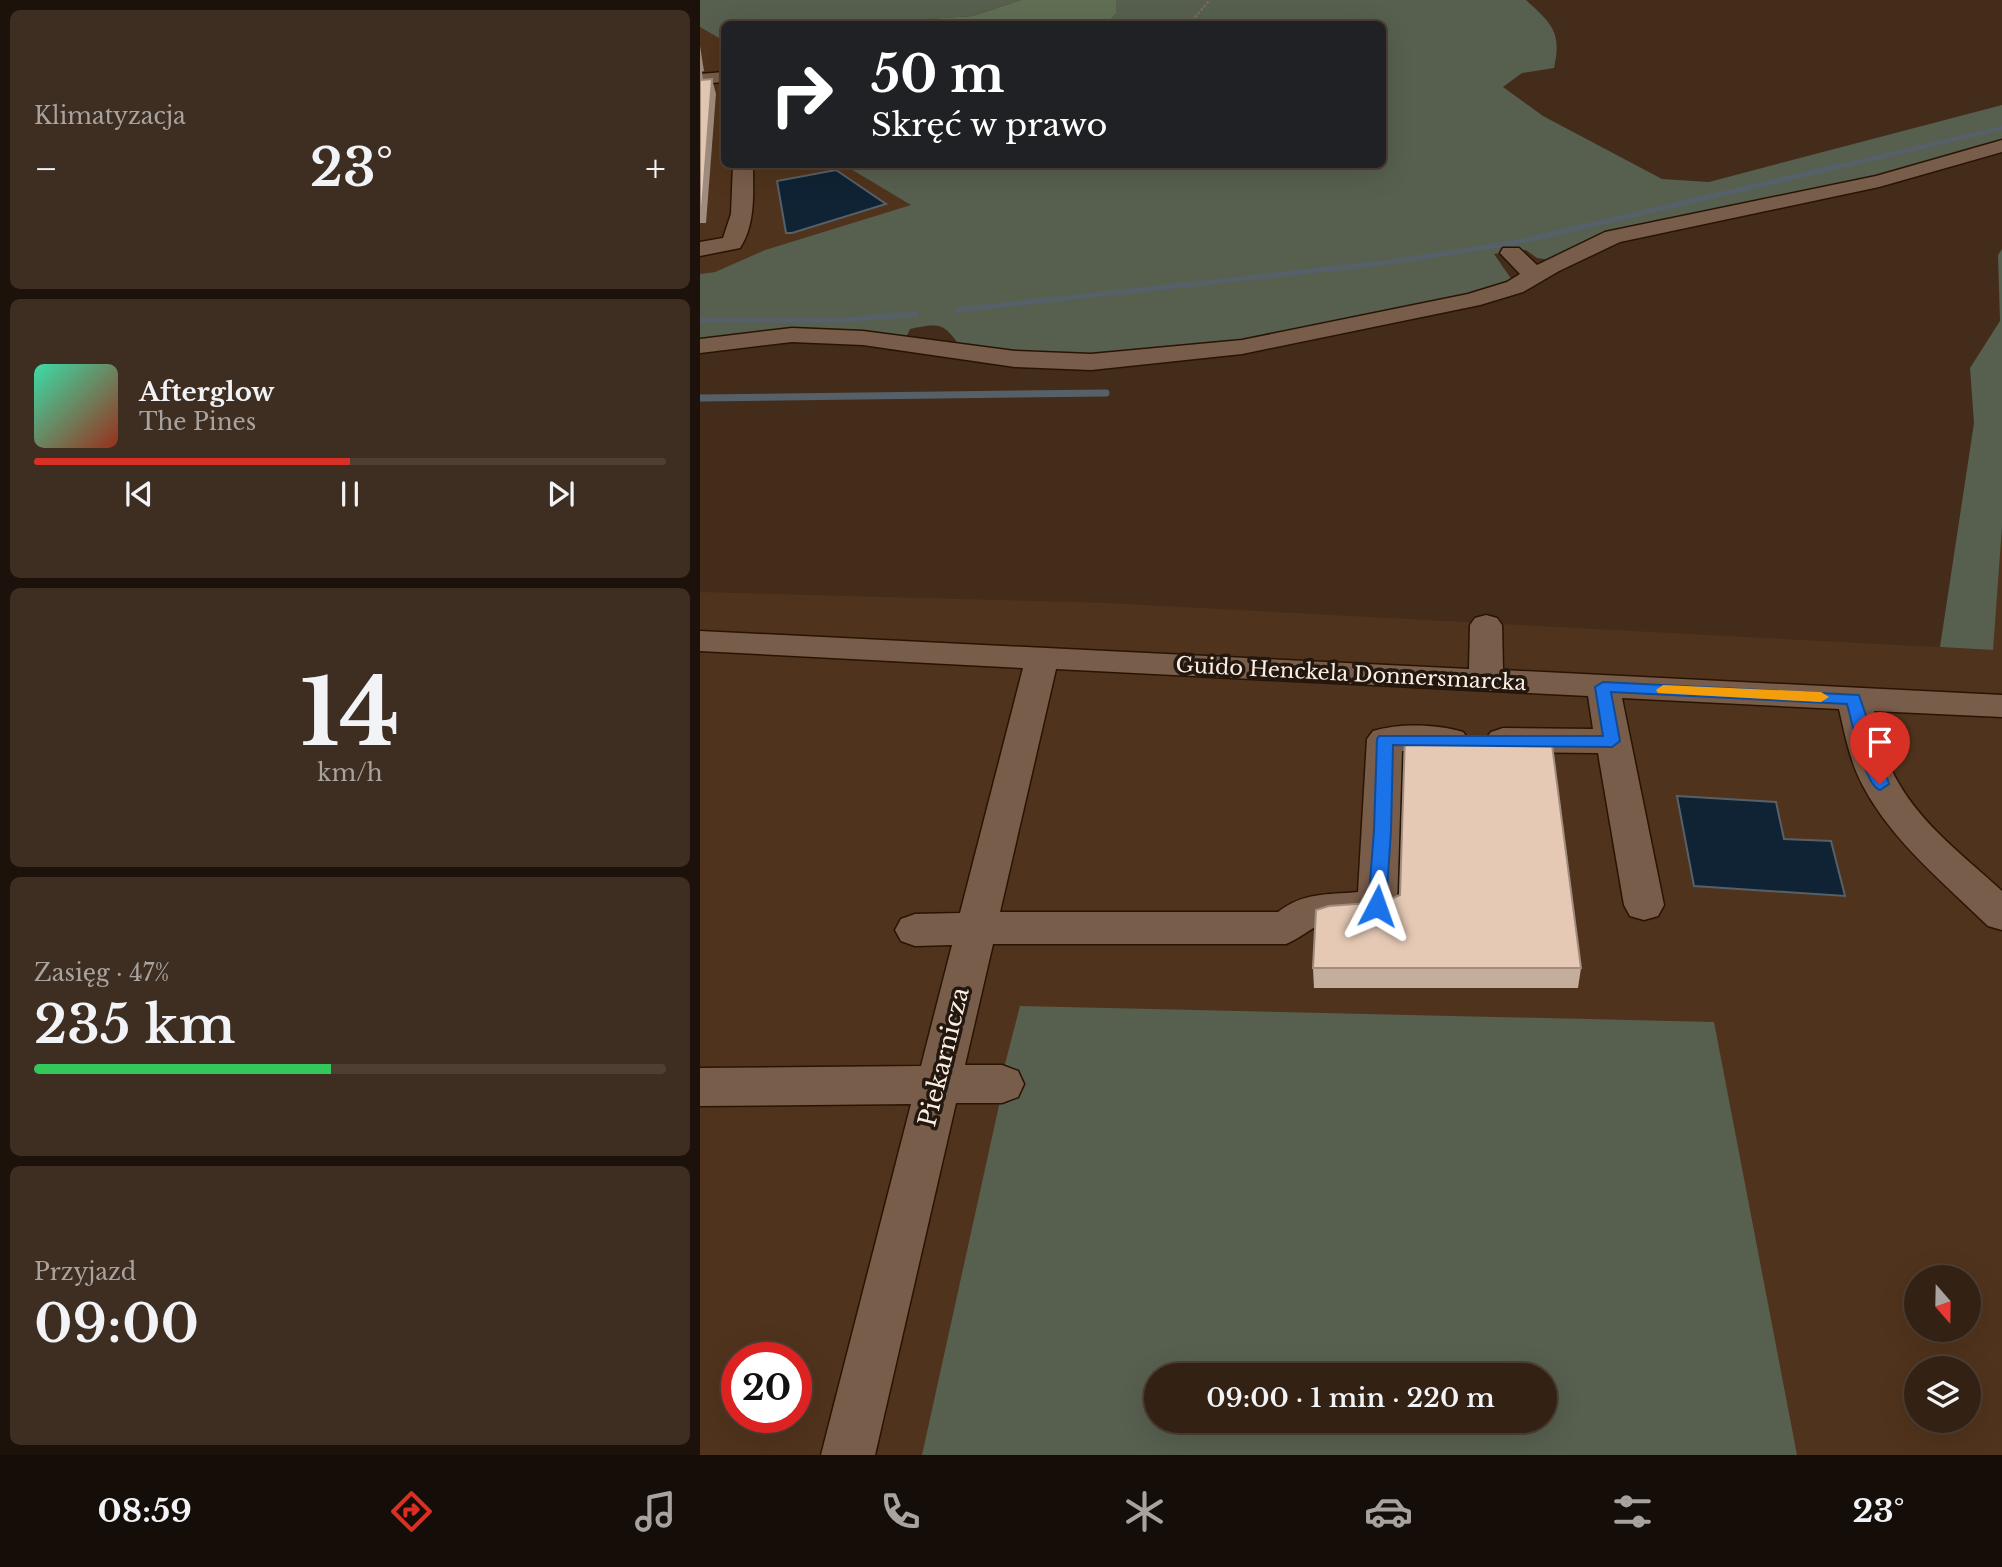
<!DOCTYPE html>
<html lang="pl">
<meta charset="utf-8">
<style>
:root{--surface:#332114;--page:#3e2e22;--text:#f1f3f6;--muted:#a9a3a0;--line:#4e3e34;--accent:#d93025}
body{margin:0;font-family:"Libre Baskerville",serif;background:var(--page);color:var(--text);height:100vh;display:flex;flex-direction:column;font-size:26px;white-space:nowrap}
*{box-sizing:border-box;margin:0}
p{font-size:23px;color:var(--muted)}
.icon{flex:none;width:38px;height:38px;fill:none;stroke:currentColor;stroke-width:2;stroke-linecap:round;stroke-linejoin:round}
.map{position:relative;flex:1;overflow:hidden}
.panel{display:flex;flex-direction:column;gap:10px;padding:10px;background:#1c120b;width:700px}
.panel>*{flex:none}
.hud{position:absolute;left:21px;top:21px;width:665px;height:147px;border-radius:10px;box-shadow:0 7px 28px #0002,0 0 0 2px var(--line);background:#202124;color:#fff;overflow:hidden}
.needle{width:46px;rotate:160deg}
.fabs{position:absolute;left:1204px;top:1265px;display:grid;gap:14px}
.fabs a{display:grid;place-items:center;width:77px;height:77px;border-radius:50%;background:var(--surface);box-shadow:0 7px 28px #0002,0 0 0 2px var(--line);font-size:35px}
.speed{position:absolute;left:21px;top:1342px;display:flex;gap:14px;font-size:35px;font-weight:700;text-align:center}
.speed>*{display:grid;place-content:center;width:91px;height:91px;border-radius:50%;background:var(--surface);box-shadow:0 7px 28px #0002,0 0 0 2px var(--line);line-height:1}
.speed .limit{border:10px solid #d22;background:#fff;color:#111}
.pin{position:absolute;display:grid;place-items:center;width:60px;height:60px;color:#fff;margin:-72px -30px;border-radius:50% 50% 50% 0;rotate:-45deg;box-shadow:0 0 7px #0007}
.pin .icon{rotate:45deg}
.me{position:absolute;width:77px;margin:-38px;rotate:4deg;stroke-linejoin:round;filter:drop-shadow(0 0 5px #0008)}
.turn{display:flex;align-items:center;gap:24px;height:147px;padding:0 35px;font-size:32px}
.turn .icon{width:91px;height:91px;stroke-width:2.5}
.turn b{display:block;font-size:49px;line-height:60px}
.big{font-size:52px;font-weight:600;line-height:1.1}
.panel .widget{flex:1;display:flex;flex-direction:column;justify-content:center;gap:10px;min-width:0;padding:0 24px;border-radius:10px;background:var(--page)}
.panel .dial{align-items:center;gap:0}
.dial b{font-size:91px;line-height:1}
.song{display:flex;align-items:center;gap:21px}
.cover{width:84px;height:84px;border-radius:10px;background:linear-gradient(135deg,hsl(160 70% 55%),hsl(10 70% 35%))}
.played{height:7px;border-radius:4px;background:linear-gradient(90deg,var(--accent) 50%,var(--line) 50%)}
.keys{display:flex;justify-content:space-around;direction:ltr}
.heat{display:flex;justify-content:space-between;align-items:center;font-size:38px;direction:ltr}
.charge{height:10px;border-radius:5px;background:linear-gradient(90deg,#34c759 47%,var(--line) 0)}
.trip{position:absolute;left:444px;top:1363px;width:413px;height:70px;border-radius:35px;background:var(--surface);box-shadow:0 7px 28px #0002,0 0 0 2px var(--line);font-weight:600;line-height:70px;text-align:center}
.tabs{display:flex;height:112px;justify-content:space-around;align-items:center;background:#140d08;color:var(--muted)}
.tabs .icon{width:49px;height:49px}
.tabs .active{color:var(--accent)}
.tabs b{font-size:32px;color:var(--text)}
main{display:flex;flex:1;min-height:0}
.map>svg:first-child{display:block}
.built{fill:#50331c;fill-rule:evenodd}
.green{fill:#575f4f;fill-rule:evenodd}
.forest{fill:#606e54}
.water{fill:#0f2334;stroke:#566068;stroke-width:2}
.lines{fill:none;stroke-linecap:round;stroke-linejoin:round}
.stream-far2{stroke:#566068;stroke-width:4.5}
.stream-far1{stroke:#566068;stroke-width:5}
.stream{stroke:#566068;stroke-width:7}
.minor-casing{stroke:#291403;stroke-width:3}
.path{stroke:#7e6959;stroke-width:2.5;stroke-dasharray:2.5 2;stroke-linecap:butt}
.minor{fill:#785d4a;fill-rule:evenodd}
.wall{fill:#c5ad9c}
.shaded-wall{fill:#a08d7f}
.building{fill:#e5c9b5;stroke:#a08d7f;stroke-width:2}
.route{fill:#1a73e8;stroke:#114b97;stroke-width:2}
.slow{fill:#f59e0b}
.labels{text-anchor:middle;stroke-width:7;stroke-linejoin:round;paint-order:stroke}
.street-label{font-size:21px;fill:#fdeee2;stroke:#221810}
.near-street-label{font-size:24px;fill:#fdeee2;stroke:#221810}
</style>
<main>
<section class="panel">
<div class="widget"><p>Klimatyzacja</p>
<div class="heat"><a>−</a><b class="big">23°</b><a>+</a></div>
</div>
<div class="widget">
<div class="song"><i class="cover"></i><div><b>Afterglow</b><p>The Pines</p></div></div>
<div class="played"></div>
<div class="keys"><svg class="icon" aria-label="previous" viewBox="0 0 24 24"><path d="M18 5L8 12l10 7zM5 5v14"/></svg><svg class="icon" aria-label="pause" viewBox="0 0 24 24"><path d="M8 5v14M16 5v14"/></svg><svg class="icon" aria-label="next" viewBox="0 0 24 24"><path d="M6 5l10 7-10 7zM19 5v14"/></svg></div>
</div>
<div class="widget dial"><b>14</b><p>km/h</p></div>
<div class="widget"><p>Zasięg · 47%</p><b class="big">235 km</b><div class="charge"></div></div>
<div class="widget"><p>Przyjazd</p><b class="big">09:00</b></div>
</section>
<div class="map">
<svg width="1302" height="1455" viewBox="0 0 1302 1455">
<rect width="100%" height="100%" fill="#442c1a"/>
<!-- built -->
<g class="built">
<polygon points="0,27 24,41 24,164 144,165 212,205 65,250 15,272 0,274"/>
<path d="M1302,527V1455H0V592L407,603L1292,650ZM1216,1278H1269V1330H1216ZM37,1358H96V1418H37ZM1216,1368H1269V1421H1216ZM457,1376H845V1421H457Z"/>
</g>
<!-- green -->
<g class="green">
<polygon points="0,0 321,0 273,16 182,22 109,19 74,24 24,24 24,41 0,27"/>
<path d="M416,0H826C852,24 862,32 854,68L822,73L803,87L843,116L962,179L1009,182L1302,105V151L1042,203L898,236L850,260L837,258L826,250L794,254L812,280L794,291C662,319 529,352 394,357C350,358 304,351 261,348C244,322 239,323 210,329L205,340L0,343V274L15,272L65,250L211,205L144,165L682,164V24H406L416,14Z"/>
<polygon points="1302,249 1302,527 1293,650 1240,647 1274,423 1270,368 1300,321 1298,255"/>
<path d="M320,1006L1014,1022L1097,1455H222L300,1101L304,1068ZM457,1376H845V1421H457Z"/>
</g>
<!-- forest -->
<polygon class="forest" points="321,0 416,0 416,14 406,24 74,24 109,19 182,22 273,16"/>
<!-- water -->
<g class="water">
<polygon points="136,170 186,204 92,233 86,233 77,181"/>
<polygon points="977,796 1076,802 1084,839 1131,841 1145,896 994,886"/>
</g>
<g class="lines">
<!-- stream-far2 -->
<polyline class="stream-far2" points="1133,168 1302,128"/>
<!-- stream-far1 -->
<g class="stream-far1">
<polyline points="257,310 691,262 818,242 1140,166"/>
<polyline points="0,320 143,320 216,314"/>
</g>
<!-- stream -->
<polyline class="stream" points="0,398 406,393"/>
<defs>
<g id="minor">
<polygon points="24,72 24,82 0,84 0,74"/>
<polygon points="1302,140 1302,152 1179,187 920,242 859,271 823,292 780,305 542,354 391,370 315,367 163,345 92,342 0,353 0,339 92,328 163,331 315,351 391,354 542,340 768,294 807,282 820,274 800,253 803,248 819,248 837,265 905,232 1176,176"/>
<path d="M33,164H53C53,192 56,224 40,248L0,256V242L23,238L31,214Z"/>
<path d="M786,615L797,618L802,625L803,670L1302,695V717L1174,711C1180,735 1185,761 1198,782C1222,825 1266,858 1302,891V930L1288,926C1244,883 1192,841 1163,786C1150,762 1145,735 1139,709L922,698L964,905L958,916L944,920L930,916L924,905L898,753L803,752L791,748L785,740L791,732L803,728L893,729L888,696L356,669L300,912H578C604,892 626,895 658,892L667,739L673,731C699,723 737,724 763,732L769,740L763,748L751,752L702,751L697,906L691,917C668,924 643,919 620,925C611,928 599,939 586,944H293L265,1065H302L318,1071L324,1084L318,1097L302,1103H256L175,1455H121L211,1104L0,1106V1068L221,1066L252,945L215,946L201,941L195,930L201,919L215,914L260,913L323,668L0,651V631L769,669L770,625L775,618Z"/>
</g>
</defs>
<!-- minor casing -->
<use href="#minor" class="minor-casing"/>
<!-- path -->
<polyline class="path" points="489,24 510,0"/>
<!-- minor -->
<use href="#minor" class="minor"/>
</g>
<!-- wall -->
<polygon class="wall" points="613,968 881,968 878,988 614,988"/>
<!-- shaded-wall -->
<g class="shaded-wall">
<polygon points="0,46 4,71 1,72 5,86 6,94 0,73"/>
<polygon points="12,79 16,94 6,223 0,223 0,207"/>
</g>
<!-- building -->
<g class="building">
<polygon points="0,72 1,72 2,80 12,79 2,207 0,207"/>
<polygon points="705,736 851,737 881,968 613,968 616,910 629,906 683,902 700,895"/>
</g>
<!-- route -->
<path class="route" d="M903,682L1159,695L1189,784L1180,790C1164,785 1152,721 1147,704L911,692L920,741L912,747L693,745L691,831L686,906L683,910H671L668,906L674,831L677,739L679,736H903L895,687Z"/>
<!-- slow -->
<polygon class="slow" points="963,685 1121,692 1129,697 1121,702 958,693 956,690"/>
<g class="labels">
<!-- street labels -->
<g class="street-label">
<text transform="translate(651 674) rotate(3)" y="7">Guido Henckela Donnersmarcka</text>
</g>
<!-- near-street labels -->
<g class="near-street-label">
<text transform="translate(244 1057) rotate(-76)" y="8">Piekarnicza</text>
</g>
</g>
</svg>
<div class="fabs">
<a><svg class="needle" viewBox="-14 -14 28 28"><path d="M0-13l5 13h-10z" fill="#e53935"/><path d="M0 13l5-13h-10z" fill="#a9a3a0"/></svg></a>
<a><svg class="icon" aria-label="layers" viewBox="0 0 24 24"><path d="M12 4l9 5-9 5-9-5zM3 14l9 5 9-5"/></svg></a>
</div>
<div class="speed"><div class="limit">20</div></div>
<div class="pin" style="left:1180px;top:784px;background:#d93025"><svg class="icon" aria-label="arrive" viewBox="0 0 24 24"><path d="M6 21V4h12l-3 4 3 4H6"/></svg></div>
<svg class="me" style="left:677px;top:906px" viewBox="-20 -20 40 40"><path d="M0-17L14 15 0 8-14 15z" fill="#1a73e8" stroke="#fff" stroke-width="4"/></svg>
<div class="trip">09:00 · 1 min · 220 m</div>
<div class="hud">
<div class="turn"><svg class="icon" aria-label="right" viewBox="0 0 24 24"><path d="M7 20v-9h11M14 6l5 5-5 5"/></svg><div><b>50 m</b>Skręć w prawo</div></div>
</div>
</div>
</main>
<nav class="tabs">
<b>08:59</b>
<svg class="icon active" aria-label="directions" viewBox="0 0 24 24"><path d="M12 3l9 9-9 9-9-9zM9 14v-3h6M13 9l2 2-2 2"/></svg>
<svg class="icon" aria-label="music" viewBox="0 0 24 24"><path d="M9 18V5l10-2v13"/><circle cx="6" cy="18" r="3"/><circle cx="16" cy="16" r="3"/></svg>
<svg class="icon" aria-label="phone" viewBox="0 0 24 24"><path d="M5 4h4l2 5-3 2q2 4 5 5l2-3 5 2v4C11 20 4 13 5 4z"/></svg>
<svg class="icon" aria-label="climate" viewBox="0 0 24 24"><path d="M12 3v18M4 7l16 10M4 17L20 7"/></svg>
<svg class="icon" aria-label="car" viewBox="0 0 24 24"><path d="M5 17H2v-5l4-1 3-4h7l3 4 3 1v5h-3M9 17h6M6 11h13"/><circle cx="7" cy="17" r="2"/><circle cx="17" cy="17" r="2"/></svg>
<svg class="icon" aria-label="filters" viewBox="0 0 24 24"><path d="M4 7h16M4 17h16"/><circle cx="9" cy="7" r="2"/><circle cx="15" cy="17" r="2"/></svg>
<b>23°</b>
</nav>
